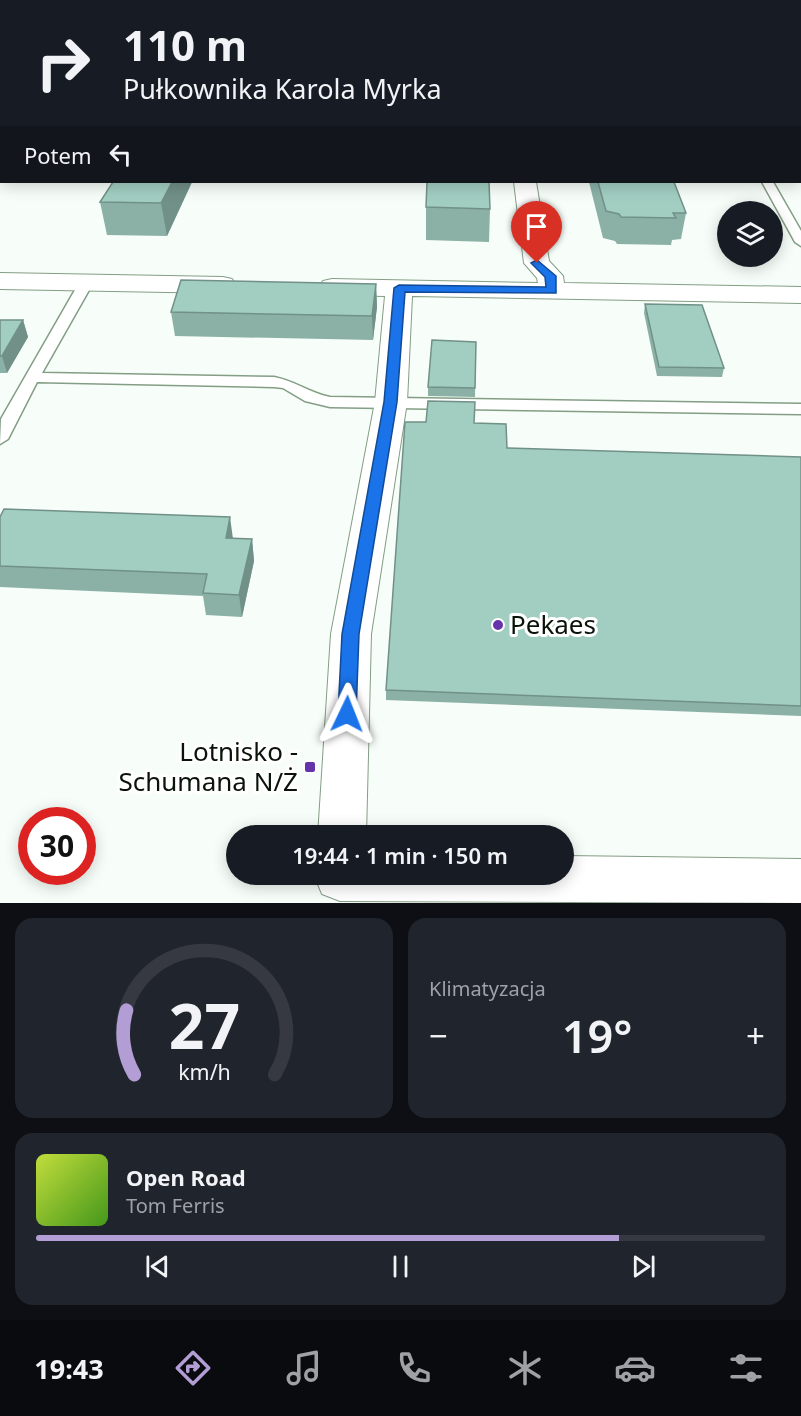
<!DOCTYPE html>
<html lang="pl">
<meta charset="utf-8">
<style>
:root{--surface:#171b24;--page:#20242c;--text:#f1f3f6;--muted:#9ea1a6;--line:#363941;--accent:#b29dd4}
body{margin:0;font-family:"Noto Sans",sans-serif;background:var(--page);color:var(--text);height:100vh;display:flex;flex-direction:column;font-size:22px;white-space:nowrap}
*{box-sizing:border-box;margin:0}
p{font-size:20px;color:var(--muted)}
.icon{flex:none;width:33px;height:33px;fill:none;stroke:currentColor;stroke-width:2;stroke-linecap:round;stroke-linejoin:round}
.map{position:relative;height:903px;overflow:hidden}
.details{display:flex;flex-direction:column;gap:15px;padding:15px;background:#0d0f14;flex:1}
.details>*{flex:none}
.banner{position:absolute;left:0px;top:0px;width:801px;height:183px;box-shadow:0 3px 15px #0003;background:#171b24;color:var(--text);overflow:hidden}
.fabs{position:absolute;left:717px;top:201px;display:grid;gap:12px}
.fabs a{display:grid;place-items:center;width:66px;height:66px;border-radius:50%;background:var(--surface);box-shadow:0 3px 15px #0003;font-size:30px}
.speed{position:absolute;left:18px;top:807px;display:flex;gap:12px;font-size:30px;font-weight:700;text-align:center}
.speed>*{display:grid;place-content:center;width:78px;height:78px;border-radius:50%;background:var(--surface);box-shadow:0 3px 15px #0003;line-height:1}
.speed .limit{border:9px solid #d22;background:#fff;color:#111}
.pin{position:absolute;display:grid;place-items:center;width:51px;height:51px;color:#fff;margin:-62px -26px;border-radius:50% 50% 50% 0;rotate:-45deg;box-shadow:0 0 6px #0007}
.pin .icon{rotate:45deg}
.me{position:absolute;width:66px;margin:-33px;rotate:2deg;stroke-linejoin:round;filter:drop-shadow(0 0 4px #0008)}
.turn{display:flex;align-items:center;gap:21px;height:126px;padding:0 24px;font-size:27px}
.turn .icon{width:78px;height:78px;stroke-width:2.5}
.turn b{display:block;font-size:42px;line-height:51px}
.then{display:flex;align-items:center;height:57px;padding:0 24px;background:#0003;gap:12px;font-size:22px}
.big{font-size:45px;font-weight:600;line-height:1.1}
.details .widget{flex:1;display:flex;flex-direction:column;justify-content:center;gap:9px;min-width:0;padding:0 21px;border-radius:18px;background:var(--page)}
.details .dial{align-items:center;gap:0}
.dial svg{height:156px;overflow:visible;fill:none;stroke:var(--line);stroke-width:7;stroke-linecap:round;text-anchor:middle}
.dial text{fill:var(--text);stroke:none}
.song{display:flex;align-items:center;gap:18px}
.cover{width:72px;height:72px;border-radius:9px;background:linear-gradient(135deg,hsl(70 70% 55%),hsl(100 70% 35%))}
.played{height:6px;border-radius:3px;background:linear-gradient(90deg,var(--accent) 80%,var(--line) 80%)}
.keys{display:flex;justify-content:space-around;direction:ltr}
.heat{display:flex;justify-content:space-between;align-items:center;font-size:33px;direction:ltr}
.details .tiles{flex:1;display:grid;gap:15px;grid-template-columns:1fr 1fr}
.widget:last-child{grid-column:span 2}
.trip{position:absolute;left:226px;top:825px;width:348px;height:60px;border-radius:30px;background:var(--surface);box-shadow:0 3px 15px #0003;font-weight:600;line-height:60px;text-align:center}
.menu{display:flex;height:96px;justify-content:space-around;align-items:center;background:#090b0e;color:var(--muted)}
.menu .icon{width:42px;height:42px}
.menu .active{color:var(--accent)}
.menu b{font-size:27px;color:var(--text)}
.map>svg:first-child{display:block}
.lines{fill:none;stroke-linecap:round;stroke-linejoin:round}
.service-casing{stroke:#839e84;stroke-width:3}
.minor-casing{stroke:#839e84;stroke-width:2}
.service{fill:#fff;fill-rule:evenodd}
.minor{fill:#fff;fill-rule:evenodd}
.wall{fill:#8bb1a7}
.shaded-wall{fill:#719088}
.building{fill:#a2cec2;stroke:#719088;stroke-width:1.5}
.route{fill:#1a73e8;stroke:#114b97;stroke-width:1.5}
.poi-dot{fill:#6534ab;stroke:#fff;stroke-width:2}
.labels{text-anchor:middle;stroke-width:6;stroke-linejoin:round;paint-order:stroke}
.near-poi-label{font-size:26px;fill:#091309;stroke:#fff;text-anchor:start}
</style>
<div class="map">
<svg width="801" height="903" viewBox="0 0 801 903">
<rect width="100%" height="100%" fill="#f7fdf8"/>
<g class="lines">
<defs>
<g id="service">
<rect x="800" y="140" width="1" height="6"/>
<polygon points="762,182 773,182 801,231 801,246 795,242"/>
<path d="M86,279L93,283L42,373L274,377C295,381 310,393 330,397L801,404V414L330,407L305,401L283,388L274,387L37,382L8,439L0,444L1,419L79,283Z"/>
</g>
<g id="minor">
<polygon points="255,0 271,0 255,2"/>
<rect x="420" y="0" width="16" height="2"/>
<polygon points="2,110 2,123 0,123 0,111"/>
<polygon points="514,182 536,182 549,261 563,276 564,283 801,287 801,303 412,296 407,402 371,634 366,836 318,836 331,634 375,402 385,296 332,295 323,293 319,287 323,281 332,279 538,283 537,278 524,263"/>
<polygon points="0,273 223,277 232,279 236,285 232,291 223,293 0,289"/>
<polygon points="564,856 801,859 801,903 340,901 322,894 315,877 316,874 564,874"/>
</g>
</defs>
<!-- service casing -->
<use href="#service" class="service-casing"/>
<!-- minor casing -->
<use href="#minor" class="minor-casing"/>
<!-- service -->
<use href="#service" class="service"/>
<!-- minor -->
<use href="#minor" class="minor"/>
</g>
<!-- wall -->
<g class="wall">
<polygon points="212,0 254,0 253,2 212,2"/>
<polygon points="113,182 192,182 167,236 107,235 100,202"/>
<polygon points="589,182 674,182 686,213 681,239 672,240 671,245 617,244 615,241 603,238"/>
<polygon points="426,207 490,209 489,242 426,240"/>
<polygon points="376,284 377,307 373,340 175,336 171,312"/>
<polygon points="645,304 724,368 722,377 657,376 644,313"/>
<polygon points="0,320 23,320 28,337 7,373 0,373"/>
<polygon points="476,342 475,397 428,396 428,387"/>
<polygon points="426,422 474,423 507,448 801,457 801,716 386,700 386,690"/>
<polygon points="0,517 233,538 252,539 254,561 242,617 206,615 203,596 0,587"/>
</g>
<!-- shaded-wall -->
<g class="shaded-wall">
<polygon points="109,0 134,0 132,2 108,2"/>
<polygon points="2,51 2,85 0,86 0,53"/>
<polygon points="172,182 192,182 167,236 161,203"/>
<polygon points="376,284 377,307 373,340 372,316"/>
<polygon points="23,320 28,337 7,373 2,356"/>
<polygon points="230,517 233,539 226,538"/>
<polygon points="252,539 254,561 242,617 239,595"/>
</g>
<!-- building -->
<g class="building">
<polygon points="17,0 109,0 108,2 16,2"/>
<rect x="351" y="0" width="36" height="2"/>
<polygon points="557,0 603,0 604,2 557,2"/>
<polygon points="2,14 2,26 0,26 0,16"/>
<polygon points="0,28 2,28 2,51 0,53"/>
<polygon points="113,182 172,182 161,203 100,202"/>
<polygon points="427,182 489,182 490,209 426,207"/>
<polygon points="598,182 674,182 686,213 673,213 676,218 621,217 619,214 606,211"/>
<polygon points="181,280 376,284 372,316 171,312"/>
<polygon points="645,304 702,305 724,368 659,367"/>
<polygon points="0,320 23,320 2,356 0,356"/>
<polygon points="432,340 476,342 475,388 428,387"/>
<polygon points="428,401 475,402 474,423 506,424 507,448 801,457 801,706 386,690 405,422 426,422"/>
<polygon points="4,509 230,517 226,538 252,539 239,595 203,593 207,574 0,566 0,517"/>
</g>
<!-- route -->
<polygon class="route" points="537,260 556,276 556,293 405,292 397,402 359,634 356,714 354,720 347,722 341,720 338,714 342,634 384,402 394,288 399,285 546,287 545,277 531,263"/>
<!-- markers -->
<g class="poi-dot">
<circle cx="498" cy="625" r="6"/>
<rect x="304" y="761" width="12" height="12" rx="3"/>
</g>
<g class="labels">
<!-- near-poi labels -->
<g class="near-poi-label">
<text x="510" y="634">Pekaes</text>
<text x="298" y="761" text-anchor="end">Lotnisko -<tspan x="298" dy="30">Schumana N/Ż</tspan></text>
</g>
</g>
</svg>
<div class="fabs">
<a><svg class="icon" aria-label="layers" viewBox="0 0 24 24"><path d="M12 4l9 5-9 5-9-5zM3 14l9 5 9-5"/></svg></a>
</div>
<div class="speed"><div class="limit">30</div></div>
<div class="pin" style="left:537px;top:263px;background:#d93025"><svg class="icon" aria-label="arrive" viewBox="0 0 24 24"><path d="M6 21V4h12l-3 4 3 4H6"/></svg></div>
<svg class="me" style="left:347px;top:714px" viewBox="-20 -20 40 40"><path d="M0-17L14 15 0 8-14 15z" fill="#1a73e8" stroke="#fff" stroke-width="4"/></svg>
<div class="trip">19:44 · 1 min · 150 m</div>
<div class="banner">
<div class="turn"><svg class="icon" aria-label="right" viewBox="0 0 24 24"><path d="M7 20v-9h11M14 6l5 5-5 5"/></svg><div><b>110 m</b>Pułkownika Karola Myrka</div></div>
<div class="then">Potem<svg class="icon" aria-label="left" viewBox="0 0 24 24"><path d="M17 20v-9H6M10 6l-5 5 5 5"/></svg></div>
</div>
</div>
<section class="details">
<div class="tiles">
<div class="widget dial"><svg viewBox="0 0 100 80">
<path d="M14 69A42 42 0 1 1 86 69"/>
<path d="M14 69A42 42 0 0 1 10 36" stroke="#b29dd4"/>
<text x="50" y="56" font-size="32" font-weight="700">27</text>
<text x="50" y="72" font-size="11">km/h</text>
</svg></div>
<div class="widget"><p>Klimatyzacja</p>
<div class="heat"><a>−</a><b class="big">19°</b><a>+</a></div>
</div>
<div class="widget">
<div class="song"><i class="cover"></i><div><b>Open Road</b><p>Tom Ferris</p></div></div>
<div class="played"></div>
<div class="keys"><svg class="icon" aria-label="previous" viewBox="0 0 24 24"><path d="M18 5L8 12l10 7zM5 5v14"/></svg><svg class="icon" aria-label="pause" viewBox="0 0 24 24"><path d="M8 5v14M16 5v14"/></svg><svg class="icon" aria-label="next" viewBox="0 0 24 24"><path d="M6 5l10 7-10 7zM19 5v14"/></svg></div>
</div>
</div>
</section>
<nav class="menu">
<b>19:43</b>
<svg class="icon active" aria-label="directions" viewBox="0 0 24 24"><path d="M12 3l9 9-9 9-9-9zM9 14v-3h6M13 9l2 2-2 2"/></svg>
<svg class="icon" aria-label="music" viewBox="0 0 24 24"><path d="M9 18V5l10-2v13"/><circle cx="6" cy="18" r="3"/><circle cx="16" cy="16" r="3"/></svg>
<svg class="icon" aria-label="phone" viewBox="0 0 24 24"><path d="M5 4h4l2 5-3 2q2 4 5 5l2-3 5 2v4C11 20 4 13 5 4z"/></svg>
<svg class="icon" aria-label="climate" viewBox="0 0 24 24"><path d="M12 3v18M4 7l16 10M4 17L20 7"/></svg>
<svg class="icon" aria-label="car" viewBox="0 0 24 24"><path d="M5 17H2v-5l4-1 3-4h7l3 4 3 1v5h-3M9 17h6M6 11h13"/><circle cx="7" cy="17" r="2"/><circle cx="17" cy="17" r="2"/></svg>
<svg class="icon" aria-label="filters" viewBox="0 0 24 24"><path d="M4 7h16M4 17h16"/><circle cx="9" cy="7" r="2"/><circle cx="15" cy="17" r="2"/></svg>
</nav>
